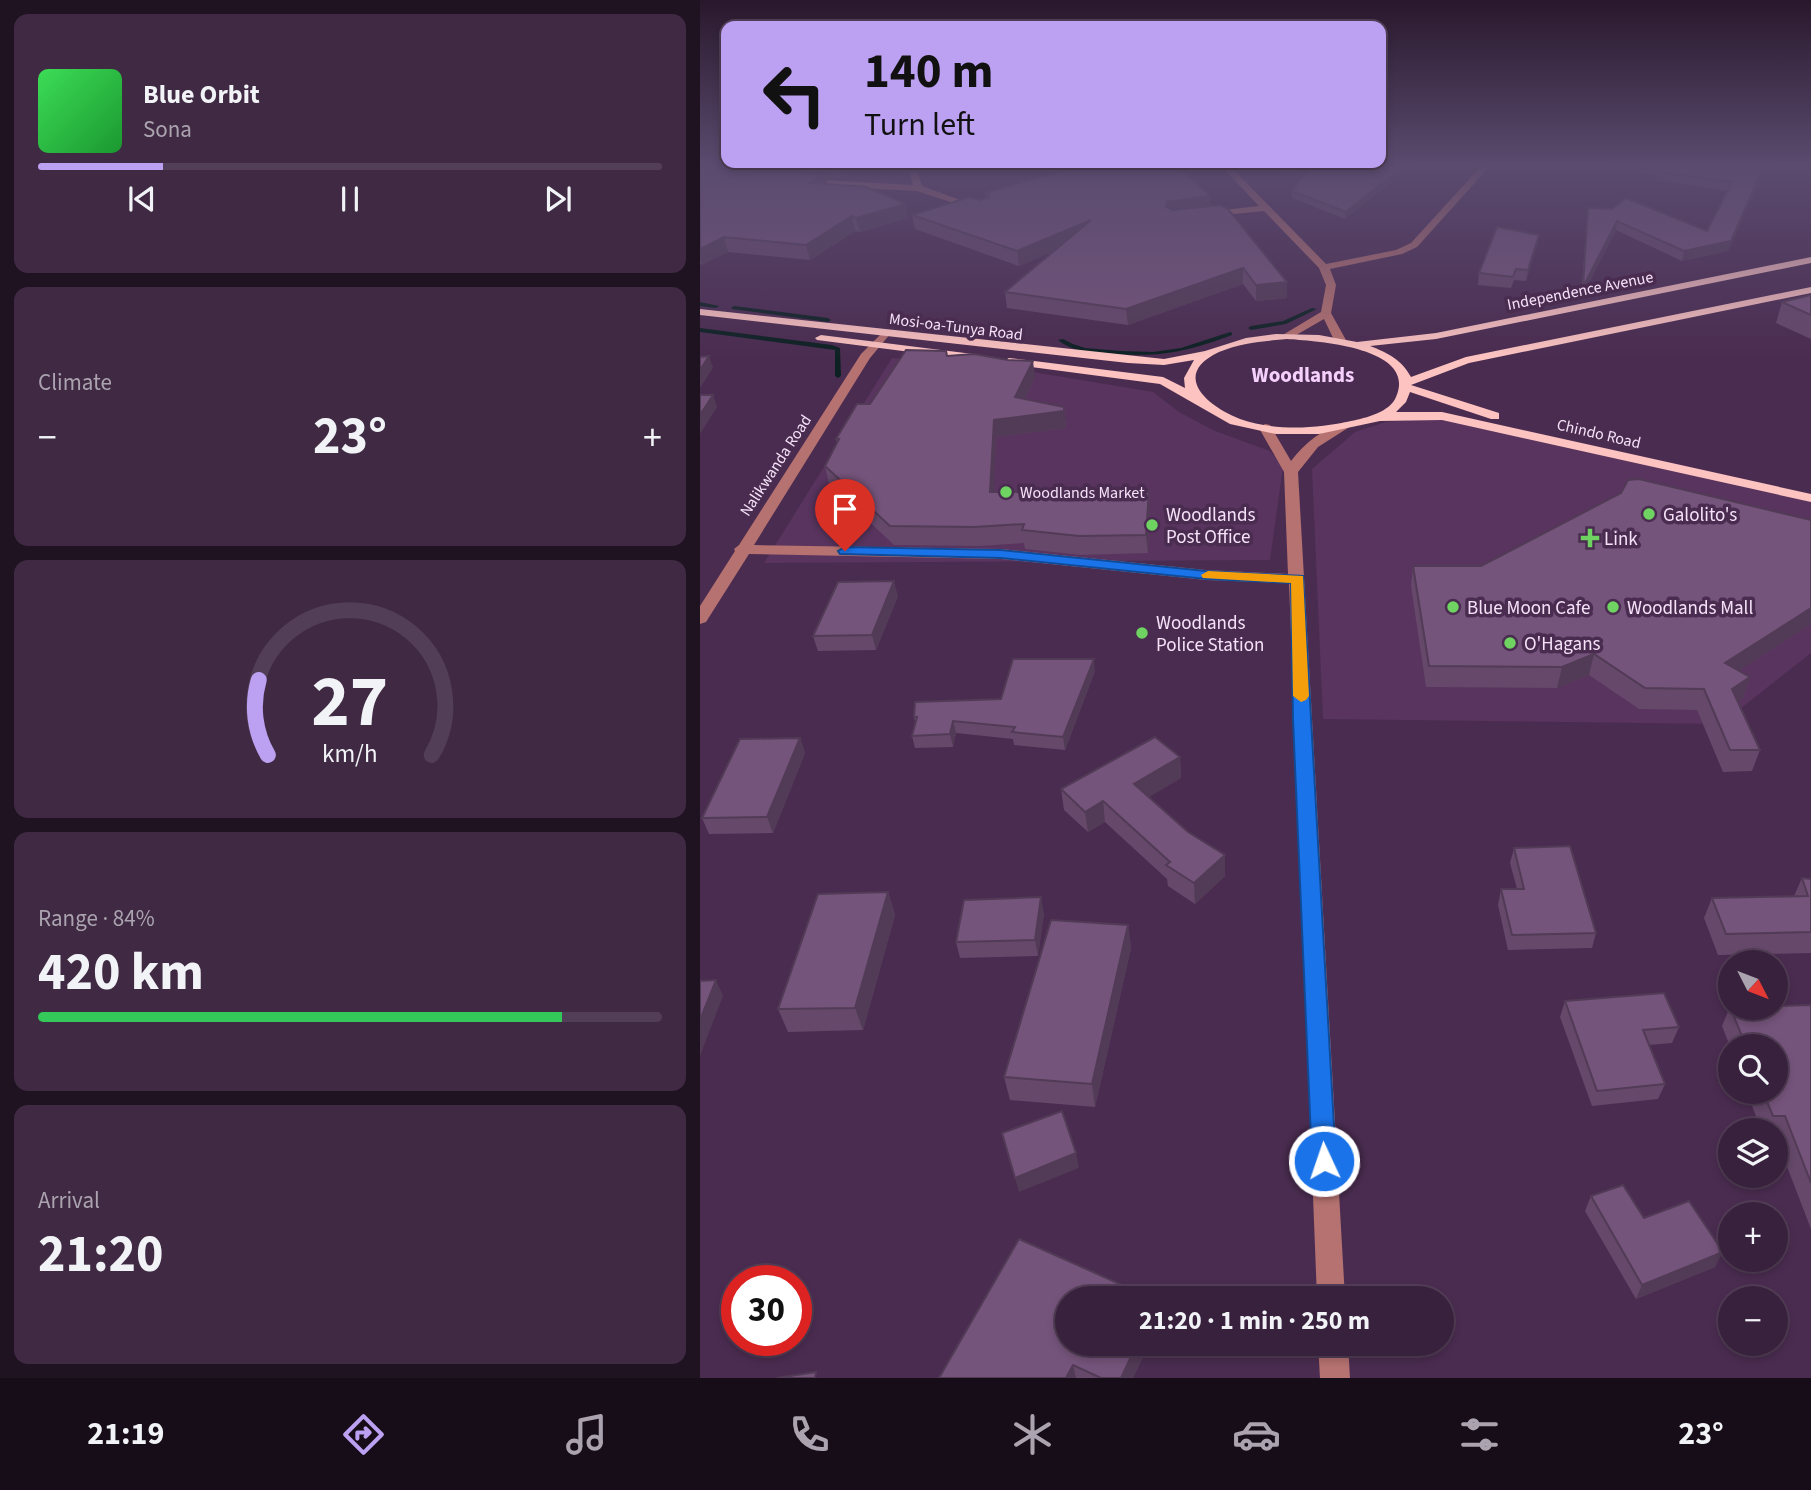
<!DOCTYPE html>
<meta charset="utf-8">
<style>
:root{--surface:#38213c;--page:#3f2943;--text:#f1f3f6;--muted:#aba3af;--line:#523e56;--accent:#bca0f2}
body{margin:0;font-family:"Source Sans 3",sans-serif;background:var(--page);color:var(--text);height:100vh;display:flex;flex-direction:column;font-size:26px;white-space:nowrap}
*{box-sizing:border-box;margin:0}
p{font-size:23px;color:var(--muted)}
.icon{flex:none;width:38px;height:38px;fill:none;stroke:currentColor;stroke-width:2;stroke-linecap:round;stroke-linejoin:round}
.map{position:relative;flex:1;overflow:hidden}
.details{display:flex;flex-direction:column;gap:14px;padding:14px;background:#1f1221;width:700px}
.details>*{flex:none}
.banner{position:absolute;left:21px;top:21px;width:665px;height:147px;border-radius:14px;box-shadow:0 4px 10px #0003,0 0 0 2px var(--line);background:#bca0f2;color:#111;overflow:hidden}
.needle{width:46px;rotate:132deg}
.controls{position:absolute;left:1018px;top:950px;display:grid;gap:14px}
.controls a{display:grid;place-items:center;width:70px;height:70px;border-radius:50%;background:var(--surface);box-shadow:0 4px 10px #0003,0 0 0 2px var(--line);font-size:35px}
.speed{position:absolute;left:21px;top:1265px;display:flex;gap:14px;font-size:35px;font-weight:700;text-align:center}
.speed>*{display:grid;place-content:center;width:91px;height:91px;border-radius:50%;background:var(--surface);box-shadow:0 4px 10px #0003,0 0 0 2px var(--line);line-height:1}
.speed .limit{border:10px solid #d22;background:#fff;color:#111}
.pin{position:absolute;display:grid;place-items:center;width:60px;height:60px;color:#fff;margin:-72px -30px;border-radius:50% 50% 50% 0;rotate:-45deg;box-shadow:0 0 7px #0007}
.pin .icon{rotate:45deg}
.me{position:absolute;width:77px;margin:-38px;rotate:357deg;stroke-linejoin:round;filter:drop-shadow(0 0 5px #0008)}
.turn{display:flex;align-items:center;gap:24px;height:147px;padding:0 28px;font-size:32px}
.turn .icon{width:91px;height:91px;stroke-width:2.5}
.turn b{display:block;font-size:49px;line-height:60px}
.big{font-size:52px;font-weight:700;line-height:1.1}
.details .widget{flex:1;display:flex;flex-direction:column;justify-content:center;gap:10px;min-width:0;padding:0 24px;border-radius:14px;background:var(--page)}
.details .dial{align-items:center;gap:0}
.dial svg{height:182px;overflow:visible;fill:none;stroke:var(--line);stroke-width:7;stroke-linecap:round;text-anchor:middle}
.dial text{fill:var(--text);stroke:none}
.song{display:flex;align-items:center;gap:21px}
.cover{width:84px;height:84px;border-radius:10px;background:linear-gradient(135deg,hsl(130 70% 55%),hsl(130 70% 35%))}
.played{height:7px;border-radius:4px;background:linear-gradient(90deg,var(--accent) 20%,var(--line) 20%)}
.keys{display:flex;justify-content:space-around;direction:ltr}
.heat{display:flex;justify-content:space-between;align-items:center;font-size:38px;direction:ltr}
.charge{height:10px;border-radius:5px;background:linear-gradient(90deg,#34c759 84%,var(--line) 0)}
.trip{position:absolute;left:355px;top:1286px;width:399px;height:70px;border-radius:35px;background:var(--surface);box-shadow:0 4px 10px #0003,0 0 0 2px var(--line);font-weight:700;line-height:70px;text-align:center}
.tabs{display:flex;height:112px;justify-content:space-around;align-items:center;background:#160d18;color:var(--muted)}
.tabs .icon{width:49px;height:49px}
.tabs .current{color:var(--accent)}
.tabs b{font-size:32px;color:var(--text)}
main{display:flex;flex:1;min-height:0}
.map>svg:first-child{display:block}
.built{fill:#58345e}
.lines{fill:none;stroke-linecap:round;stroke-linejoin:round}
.stream{fill:#0d2123;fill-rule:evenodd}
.minor{fill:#b57270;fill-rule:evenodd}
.major{fill:#fcc3c1;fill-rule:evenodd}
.wall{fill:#65486a}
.shaded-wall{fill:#523b56}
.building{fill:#75547b;stroke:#523b56;stroke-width:2}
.route{fill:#1a73e8;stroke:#114b97;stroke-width:2}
.slow{fill:#f59e0b}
.poi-dot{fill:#6ed361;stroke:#4a2c50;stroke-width:2.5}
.labels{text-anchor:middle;stroke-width:7;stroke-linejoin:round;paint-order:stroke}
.far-street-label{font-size:16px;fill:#f5e2f8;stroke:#4a2c50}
.far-poi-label{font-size:16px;fill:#f5e2f8;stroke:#4a2c50;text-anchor:start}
.poi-label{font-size:19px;fill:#f5e2f8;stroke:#4a2c50;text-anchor:start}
.far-district-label{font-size:21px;font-weight:bold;fill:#f6d0fc;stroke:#4a2c50}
</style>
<main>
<section class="details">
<div class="widget">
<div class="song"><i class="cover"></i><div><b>Blue Orbit</b><p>Sona</p></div></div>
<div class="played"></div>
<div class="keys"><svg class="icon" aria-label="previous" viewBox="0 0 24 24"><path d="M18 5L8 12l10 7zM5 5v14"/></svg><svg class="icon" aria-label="pause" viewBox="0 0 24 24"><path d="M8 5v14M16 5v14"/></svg><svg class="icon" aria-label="next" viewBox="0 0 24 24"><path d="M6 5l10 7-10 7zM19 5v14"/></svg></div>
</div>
<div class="widget"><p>Climate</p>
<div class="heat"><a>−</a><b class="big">23°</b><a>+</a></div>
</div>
<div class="widget dial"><svg viewBox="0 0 100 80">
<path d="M14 69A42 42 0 1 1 86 69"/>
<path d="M14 69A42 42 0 0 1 10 36" stroke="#bca0f2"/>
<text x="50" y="56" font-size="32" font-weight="700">27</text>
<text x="50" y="72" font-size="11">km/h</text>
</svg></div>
<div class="widget"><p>Range · 84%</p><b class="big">420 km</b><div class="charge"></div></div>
<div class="widget"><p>Arrival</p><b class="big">21:20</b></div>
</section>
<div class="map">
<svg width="1111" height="1378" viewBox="0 0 1111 1378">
<rect width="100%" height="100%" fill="#4a2c50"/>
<!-- built -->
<g class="built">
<polygon points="192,358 333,372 453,392 479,412 515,431 570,451 583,467 570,560 64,563"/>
<polygon points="752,416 1111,500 1111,653 1021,724 623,719 612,469 655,432 686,422"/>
</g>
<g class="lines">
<!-- stream -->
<g class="stream">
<polygon points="0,302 19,306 16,308 0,306"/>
<polygon points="34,306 128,318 131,320 128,322 32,309 31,308"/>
<polygon points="612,308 617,309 586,324 551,330 548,328 551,326 583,321"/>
<polygon points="0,328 132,345 140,348 141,376 138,378 135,376 135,350 0,332"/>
<polygon points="299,332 302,334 301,335 269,338 266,336 269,334"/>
<path d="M530,332L532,333V335C484,353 456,358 404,353C388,352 371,351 358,340L363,339L373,344L385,348L421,351L453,352L481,348Z"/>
</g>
<!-- minor -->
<g class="minor">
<polygon points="208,165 216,165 222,186 282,208 275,210 217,191 105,185 101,182 105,179 213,185"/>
<polygon points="520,165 529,165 626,264 696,250 711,243 782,165 791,165 717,247 702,254 630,269 636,285 631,313 646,340 640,343 634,340 624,319 591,338 581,336 621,312 626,285 619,268 564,211 503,217 503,213 506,212 559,206"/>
<path d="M185,330L191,333L170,358L54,545L301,549L506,570L588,574L584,472L559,428L565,424L570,425L591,461C605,442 623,429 645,422L651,426L618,447L598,472L645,1298H617L589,583L506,580L301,559L49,554L6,622L0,624V606L35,551L34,549L39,545L161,354Z"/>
<polygon points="618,1344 648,1344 650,1378 620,1378"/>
</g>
<!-- major -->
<g class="major">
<path d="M1111,257V263L736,339L670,346C688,353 701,359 711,377L766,357L1111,287V293L769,363L711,385L799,413V419H791L710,392L706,402L696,412H742L1111,494V502L742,420L680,421L619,434H576L530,424L460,384L309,364L303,361L309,358L463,377L485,388L484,378L494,360L464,365L428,363L0,315V309L464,359L505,351L546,338L576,334L619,335L657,342L736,333ZM587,339C616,341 718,347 696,397C690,412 666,418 651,421C615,429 575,431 540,419C508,407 470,375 519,352C540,343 565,341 587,339Z"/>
<polygon points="121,335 281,355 287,358 281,361 117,340 115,338"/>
</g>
</g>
<!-- wall -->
<g class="wall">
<polygon points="0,165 161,165 141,178 126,177 127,185 208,218 160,232 155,231 110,260 28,252 0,265"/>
<polygon points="713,165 645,219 592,198 592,191 604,175 581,173 581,166"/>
<polygon points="901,165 1075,165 1070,168 1056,188 1028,251 982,261 916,230 881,298 887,217 888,208 912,209 1007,231 1028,191 956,180 957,175"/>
<polygon points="285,193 510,196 511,206 587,282 587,298 556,301 543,284 428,325 307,308 305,292 354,251 319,266 215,229 212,215 286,199"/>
<polygon points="837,245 826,281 814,280 811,288 778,285 779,273"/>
<polygon points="1111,295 1111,339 1076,323 1082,302"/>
<polygon points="247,356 335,377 325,399 364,407 366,428 296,437 293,492 323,492 324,499 398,497 449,490 450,508 448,553 381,555 325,549 324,543 278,546 194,545 129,484 125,466 137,443 136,439 170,404"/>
<polygon points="713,566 1111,624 1038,671 1050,677 1043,698 1038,701 1060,750 1052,771 1023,772 997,710 939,709 889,675 857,688 726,687 711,586"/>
<polygon points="198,596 176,650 118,651 113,636"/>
<polygon points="395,671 365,750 314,745 313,739 256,733 253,747 215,748 212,736 215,722 214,717 301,699"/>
<polygon points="100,738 105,753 73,833 9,834 2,818"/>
<polygon points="480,757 481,778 448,797 525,876 495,904 468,886 467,879 405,822 388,832 364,810 361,789"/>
<polygon points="814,848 896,933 892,948 808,950 798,905 801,889 817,889 810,863"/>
<polygon points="1102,878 1111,879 1111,953 1018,955 1004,918 1012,898 1094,896"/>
<polygon points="188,892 195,915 163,1030 88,1032 78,1009"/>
<polygon points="344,913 338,956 260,958 256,942"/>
<polygon points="428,925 431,948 395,1107 310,1100 304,1077"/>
<polygon points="865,1001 979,1027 972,1043 949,1045 965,1084 958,1099 892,1106 860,1017"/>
<polygon points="1111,1005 1111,1229 1076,1138 1076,1130 1061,1130 1047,1092 1076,1092 1076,1046 1031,1046 1031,1049 1022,1026 1030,1007"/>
<polygon points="891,1196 944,1218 1015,1267 936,1299 885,1211"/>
<polygon points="368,1344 449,1344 433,1378 239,1378"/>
</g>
<!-- shaded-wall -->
<g class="shaded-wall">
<polygon points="139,165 161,165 141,178"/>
<polygon points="705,165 713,165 645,219 646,212"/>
<polygon points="1068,165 1075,165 1070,168 1056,188 1028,251 982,261 984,251 1031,241 1058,179"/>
<polygon points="125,174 128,187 110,183"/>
<polygon points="510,196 511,210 468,216 466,207 467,202"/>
<polygon points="206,204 208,218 160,232 156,218"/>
<polygon points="152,216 155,231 110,260 106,245"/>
<polygon points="391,220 392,235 319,266 317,251"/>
<polygon points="917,221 916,230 881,298 883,287"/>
<polygon points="839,235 837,245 826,281 828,270"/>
<polygon points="24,237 28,252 2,265 0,260 0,249"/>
<polygon points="543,268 543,284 428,325 426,309"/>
<polygon points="587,282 587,298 556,301 556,285"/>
<polygon points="9,356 13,368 0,388 0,370"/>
<polygon points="333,361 335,377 318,414 315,397"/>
<polygon points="13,395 17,407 0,434 0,415"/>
<polygon points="364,407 366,428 296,437 293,510 290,492 294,420"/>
<polygon points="449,490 450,508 448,553 446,535"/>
<polygon points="194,581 198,596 176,650 172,635"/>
<polygon points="1111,608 1111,624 1018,684 1025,663"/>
<polygon points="894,654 889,675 857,688 862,667"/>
<polygon points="394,659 395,671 365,750 363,737"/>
<polygon points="1050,677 1043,698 1025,710 1032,689"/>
<polygon points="253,721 256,733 253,747 250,734"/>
<polygon points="100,738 105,753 73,833 67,817"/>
<polygon points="480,757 481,778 436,805 434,784"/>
<polygon points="403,801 405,822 388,832 385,812"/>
<polygon points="525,855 525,876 495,904 494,883"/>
<polygon points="188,892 195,915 163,1030 155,1008"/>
<polygon points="341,897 344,913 338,956 335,940"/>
<polygon points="428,925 431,948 395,1107 392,1084"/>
<polygon points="16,980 23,996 0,1056 0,1020"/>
<polygon points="376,1153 379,1168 319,1192 315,1178"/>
<polygon points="1023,1252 1015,1267 936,1299 942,1285"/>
<polygon points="437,1344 449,1344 433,1378 421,1378"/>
<polygon points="373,1365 376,1378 366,1378"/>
</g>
<!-- building -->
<g class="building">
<polygon points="382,165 476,165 510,196 467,202 466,207 473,210 520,205 528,209 587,282 556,285 543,268 426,309 305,292 391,220 317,251 212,215 270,197 279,200 288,198 289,195 285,193"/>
<polygon points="582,165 705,165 646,212 592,191 609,168 581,166"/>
<polygon points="952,165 1068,165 1058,179 1031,241 984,251 917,221 883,287 888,208 912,209 926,198 1007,231 1032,182 957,172 963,167"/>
<polygon points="0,167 125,174 110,183 166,187 206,204 156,218 152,216 106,245 24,237 0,249"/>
<polygon points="797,227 839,235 828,270 816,269 813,277 779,273"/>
<polygon points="1111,295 1111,315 1082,302"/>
<polygon points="206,350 246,351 247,356 274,354 308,360 333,361 315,397 364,407 364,411 294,420 290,492 323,492 321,499 398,497 399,491 449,490 446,535 379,536 322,530 324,524 274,527 190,526 125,466 139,439 136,439 157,404 170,404"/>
<polygon points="9,356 0,370 0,357"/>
<polygon points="0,395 13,395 0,415"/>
<polygon points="939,479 1111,520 1111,608 1025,663 1050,677 1032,689 1060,750 1030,750 1004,689 945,688 894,654 862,667 729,666 713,566 781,566 921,493 928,480"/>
<polygon points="194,581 172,635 113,636 138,582"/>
<polygon points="313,659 394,659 363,737 312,732 315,727 253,721 250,734 212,736 217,717 214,717 215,702 301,699"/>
<polygon points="455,737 480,757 434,784 488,832 525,855 494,883 466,865 470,862 403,801 385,812 361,789"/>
<polygon points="100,738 67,817 2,818 40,739"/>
<polygon points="870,846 896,933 812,935 801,889 824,889 814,848"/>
<polygon points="1102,878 1111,879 1111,932 1026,934 1012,898 1108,896"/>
<polygon points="188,892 155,1008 78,1009 118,894"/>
<polygon points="341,897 335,940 256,942 264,900"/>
<polygon points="351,920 428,925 392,1084 304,1077"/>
<polygon points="16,980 0,1020 0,981"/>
<polygon points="964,993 979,1027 943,1030 965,1084 897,1091 865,1001"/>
<polygon points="1111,1005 1111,1183 1085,1116 1073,1116 1063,1092 1076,1092 1076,1046 1046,1046 1030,1007 1031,1008 1076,1008 1076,1006"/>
<polygon points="362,1111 376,1153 315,1178 302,1133"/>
<polygon points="923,1185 944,1218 989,1201 1023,1252 942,1285 891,1196"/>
<polygon points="319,1239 451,1298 368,1298 368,1344 437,1344 421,1378 401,1378 373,1365 366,1378 239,1378"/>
<polygon points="116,1372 115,1378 77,1378"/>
</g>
<!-- sky -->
<linearGradient id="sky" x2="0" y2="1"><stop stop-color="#29182c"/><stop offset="0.46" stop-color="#5a4b6f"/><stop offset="1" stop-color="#5a4b6f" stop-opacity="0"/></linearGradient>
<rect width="1111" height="358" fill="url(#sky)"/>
<!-- route -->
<polygon class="route" points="145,547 301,550 506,571 603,576 636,1161 632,1169 624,1172 615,1169 612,1161 593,720 591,583 506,579 301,558 140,554 138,551"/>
<!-- slow -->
<polygon class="slow" points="508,571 603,576 609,696 606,700 601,702 593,696 591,583 503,578 501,575"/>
<!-- markers -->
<g class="poi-dot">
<circle cx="306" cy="492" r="7"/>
<circle cx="949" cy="514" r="7"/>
<circle cx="452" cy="525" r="7"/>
<path d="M886.5 527.5h7v7h7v7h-7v7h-7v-7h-7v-7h7z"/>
<circle cx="753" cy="607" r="7"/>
<circle cx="913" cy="607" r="7"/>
<circle cx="442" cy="633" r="7"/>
<circle cx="810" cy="643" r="7"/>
</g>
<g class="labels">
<!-- far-street labels -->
<g class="far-street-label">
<text transform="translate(880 290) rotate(-11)" y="6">Independence Avenue</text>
<text transform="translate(256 326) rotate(7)" y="6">Mosi-oa-Tunya Road</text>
<text transform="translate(899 433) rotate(13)" y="6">Chindo Road</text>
<text transform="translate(75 465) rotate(-57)" y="6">Nalikwanda Road</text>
</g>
<!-- far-poi labels -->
<g class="far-poi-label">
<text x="320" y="498">Woodlands Market</text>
</g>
<!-- poi labels -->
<g class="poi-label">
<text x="466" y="521">Woodlands<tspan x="466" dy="22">Post Office</tspan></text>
<text x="963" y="521">Galolito's</text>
<text x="904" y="545">Link</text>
<text x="767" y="614">Blue Moon Cafe</text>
<text x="927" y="614">Woodlands Mall</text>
<text x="456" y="629">Woodlands<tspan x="456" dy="22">Police Station</tspan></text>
<text x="824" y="650">O'Hagans</text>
</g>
<!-- far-district labels -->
<g class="far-district-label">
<text x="603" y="382">Woodlands</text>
</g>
</g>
</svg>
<div class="controls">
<a><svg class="needle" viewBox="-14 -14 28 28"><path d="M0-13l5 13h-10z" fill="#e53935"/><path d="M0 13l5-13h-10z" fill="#aba3af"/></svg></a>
<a><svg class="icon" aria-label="search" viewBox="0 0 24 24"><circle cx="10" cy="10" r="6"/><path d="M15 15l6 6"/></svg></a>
<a><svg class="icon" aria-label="layers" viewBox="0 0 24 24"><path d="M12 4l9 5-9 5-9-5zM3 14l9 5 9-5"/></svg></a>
<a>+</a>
<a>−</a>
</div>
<div class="speed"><div class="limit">30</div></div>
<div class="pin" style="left:145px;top:551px;background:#d93025"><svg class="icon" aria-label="arrive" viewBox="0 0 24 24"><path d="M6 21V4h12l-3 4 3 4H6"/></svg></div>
<svg class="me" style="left:624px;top:1161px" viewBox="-20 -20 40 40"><circle r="17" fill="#1a73e8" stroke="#fff" stroke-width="3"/><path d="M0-11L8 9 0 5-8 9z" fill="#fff"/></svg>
<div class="trip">21:20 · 1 min · 250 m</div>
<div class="banner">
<div class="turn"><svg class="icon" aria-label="left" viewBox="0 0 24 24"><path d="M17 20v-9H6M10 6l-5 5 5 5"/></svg><div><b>140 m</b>Turn left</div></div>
</div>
</div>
</main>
<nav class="tabs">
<b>21:19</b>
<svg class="icon current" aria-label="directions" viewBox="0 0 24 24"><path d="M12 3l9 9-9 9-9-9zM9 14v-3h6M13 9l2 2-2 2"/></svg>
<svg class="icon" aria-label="music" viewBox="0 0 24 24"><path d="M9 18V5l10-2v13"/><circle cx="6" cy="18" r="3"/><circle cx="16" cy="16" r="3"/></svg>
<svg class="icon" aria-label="phone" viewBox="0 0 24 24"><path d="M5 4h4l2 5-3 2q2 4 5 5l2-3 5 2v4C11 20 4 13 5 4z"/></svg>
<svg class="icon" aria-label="climate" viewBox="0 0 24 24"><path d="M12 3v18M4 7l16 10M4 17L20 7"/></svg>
<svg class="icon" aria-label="car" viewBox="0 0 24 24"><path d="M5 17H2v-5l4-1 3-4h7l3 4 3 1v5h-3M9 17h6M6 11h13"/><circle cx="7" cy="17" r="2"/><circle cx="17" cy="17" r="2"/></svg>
<svg class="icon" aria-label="filters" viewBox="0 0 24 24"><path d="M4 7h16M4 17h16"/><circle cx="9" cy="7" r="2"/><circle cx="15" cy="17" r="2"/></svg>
<b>23°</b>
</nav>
